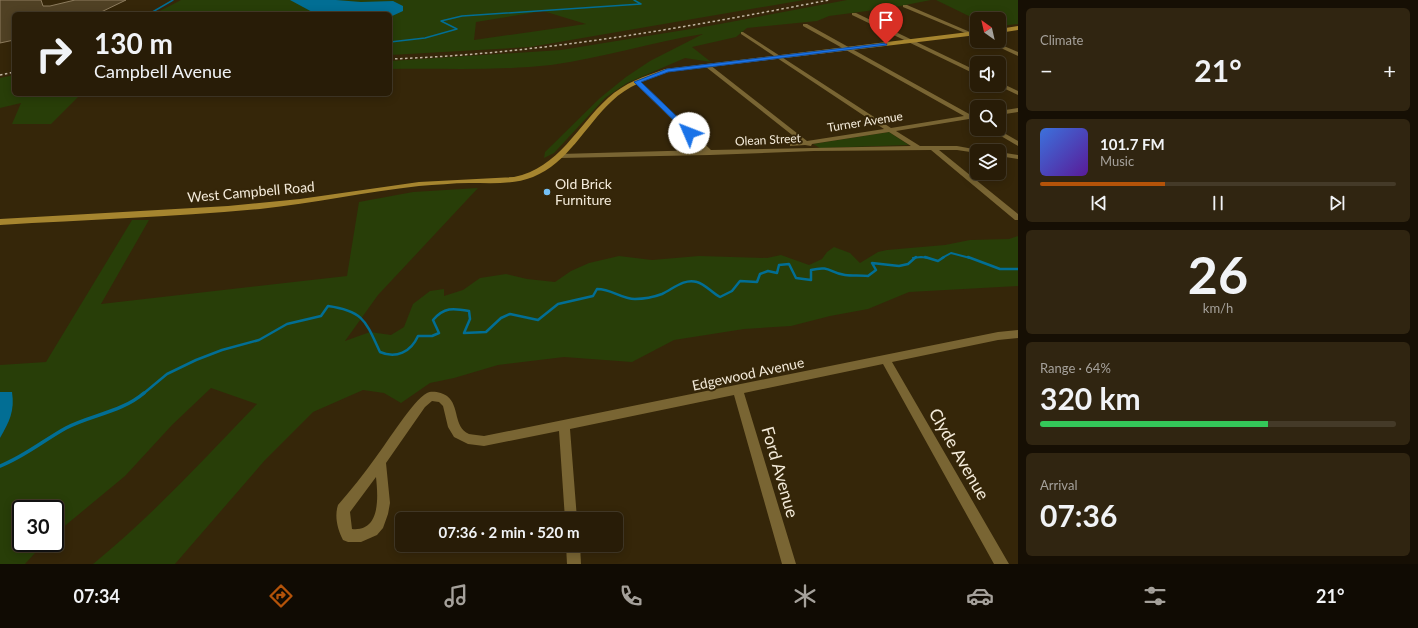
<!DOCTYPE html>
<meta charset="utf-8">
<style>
:root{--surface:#281c07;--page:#302511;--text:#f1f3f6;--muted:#a5a19b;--line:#443a28;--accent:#b45309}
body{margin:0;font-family:Lato,sans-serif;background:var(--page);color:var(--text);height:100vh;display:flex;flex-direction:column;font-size:15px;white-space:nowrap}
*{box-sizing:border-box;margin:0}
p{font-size:13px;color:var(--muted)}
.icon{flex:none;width:22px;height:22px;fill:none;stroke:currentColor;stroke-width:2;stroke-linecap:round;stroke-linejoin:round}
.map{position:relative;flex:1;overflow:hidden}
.drawer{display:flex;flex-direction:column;gap:8px;padding:8px;background:#160f04;width:400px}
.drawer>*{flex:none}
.hud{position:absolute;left:12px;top:12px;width:380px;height:84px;border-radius:6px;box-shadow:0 2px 10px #0003,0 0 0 1px var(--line);background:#281c07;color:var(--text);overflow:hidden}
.needle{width:26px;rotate:326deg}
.tools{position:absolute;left:970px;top:12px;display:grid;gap:8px}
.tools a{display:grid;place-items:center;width:36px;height:36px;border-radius:6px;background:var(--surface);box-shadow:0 2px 10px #0003,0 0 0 1px var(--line);font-size:20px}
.speed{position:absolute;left:12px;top:500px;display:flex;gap:8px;font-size:20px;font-weight:700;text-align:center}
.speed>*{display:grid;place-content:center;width:52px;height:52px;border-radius:50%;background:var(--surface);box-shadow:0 2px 10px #0003,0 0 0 1px var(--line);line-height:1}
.speed .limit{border:2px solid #111;border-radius:6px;background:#fff;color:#111}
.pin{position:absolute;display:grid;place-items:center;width:34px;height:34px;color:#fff;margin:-41px -17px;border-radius:50% 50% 50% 0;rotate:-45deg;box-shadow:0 0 4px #0007}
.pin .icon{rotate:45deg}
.me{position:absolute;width:44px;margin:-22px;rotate:314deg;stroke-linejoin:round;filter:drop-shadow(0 0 3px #0008)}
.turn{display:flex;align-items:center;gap:14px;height:84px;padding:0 16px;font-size:18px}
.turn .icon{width:52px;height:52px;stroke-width:2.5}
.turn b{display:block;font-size:28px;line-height:34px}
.big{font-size:30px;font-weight:700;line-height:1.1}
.drawer .card{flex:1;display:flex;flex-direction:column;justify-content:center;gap:6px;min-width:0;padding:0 14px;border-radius:6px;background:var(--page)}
.drawer .dial{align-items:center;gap:0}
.dial b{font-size:52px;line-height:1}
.song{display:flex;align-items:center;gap:12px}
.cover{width:48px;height:48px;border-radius:6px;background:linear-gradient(135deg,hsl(220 70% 55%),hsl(270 70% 35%))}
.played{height:4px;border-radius:2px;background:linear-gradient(90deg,var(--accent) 35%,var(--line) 35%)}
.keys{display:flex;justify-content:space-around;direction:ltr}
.heat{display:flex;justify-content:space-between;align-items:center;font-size:22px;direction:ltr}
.charge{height:6px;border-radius:3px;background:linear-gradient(90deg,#34c759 64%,var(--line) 0)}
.trip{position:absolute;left:395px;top:512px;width:228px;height:40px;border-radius:6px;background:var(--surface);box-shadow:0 2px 10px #0003,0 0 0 1px var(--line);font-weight:700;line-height:40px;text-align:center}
.dock{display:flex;height:64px;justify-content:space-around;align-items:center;background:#100b03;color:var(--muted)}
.dock .icon{width:28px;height:28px}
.dock .active{color:var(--accent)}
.dock b{font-size:18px;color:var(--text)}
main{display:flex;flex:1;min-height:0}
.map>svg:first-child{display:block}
.green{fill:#283e08;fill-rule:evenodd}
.water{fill:#026e94}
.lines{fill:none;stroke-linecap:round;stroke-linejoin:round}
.stream-far3{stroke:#026e94;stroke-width:1.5}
.stream-far2{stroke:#026e94;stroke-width:2}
.stream-far1{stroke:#026e94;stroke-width:2.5}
.stream{stroke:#026e94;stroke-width:3.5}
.building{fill:#504124;stroke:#8d7c5e}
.street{fill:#796533;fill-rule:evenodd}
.secondary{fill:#a6852f;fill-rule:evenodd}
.rail{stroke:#c1b6a2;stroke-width:1.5;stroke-dasharray:2.5 2.5;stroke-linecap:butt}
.route{fill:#1a73e8;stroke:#114b97}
.poi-dot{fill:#74c0f6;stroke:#352609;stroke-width:1.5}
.labels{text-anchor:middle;stroke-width:4;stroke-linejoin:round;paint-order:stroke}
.far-street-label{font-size:12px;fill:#f4ebda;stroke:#352609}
.poi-label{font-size:14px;fill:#f4ebda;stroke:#352609;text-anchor:start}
.street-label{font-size:14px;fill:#f4ebda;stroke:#352609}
.near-street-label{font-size:17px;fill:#f4ebda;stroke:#352609}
</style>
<main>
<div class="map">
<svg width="1018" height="564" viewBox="0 0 1018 564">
<rect width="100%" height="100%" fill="#352609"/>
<!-- green -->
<g class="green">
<path d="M181,0H804L530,47L390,55V14H154ZM543,11L586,24L474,40L476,22Z"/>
<path d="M847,0H931L890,8L829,16L817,21L747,28L736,37L692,47L711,62L685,58L627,83L605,98L554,153L544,158L545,152L600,98L626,77L650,61L703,34C652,42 602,58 551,65C497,71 444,68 390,69V61L561,50L709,26Z"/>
<polygon points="936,0 1018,0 1018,24 999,26 999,19 977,20"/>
<polygon points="14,75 14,94 81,94 51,124 12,124 21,103 0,108 0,78"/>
<polygon points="889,132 909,145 820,148 813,144"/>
<path d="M478,188L378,295L345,341L370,332L391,335L404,327L413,304L430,291L444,289V296L463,290L480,278L506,274L527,279L555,282L571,271L589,263L619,256L652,260L699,256L767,258L781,255L809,265L822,259L827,252L834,247L850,253L860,263L878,252L887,250L945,245L970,240L1009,239L1018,236V286L909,292L868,309L830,316L791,326L744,329L674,340L632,362L564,357L498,365L454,378L430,383L401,403L384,393L363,390L313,412L265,460L175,564H93C152,516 204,459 257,404L211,388L172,425L125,476L55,534V509H21V543H44L25,564H0V438L6,427L12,392H0V365L46,362L132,220H149L101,304L347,276L359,202L413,192Z"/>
</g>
<!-- water -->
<g class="water">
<polygon points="290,0 336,0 361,2 393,1 403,6 403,11 390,17 390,14 316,14"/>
<path d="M0,392H12C15,411 9,422 0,438Z"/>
</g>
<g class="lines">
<!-- stream-far3 -->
<g class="stream-far3">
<polyline points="149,14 173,0"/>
<polyline points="390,42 425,38 457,29 441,21 462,16 641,4 634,0"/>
</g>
<!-- stream-far2 -->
<g class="stream-far2">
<polyline points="913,258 921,257 929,258"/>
<polyline points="942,258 951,253 970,258"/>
</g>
<!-- stream-far1 -->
<g class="stream-far1">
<polyline points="925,257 938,261 944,257"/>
<polyline points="968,257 1000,269 1018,269"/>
<path d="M143,394L167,374L196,360L222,350L259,340L287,324L321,316L328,306C364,311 366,322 380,352C396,359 411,352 418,336H432L439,333L433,320C444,307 453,308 469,311L470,319L464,333L486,332L501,318L510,314L538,320L558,304L593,296L597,289C612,289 621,299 635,299C644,299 654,297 662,294C673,289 684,278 697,282C705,284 712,293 720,297L732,291L740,281L757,282L760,274L768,271L777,273L779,265L789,264L796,278L811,280V270C831,265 829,273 845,275C853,276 860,275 868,276L876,270L872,263L899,266L908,264L916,257"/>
</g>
<!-- stream -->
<path class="stream" d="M0,466C24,457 44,440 66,428C91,415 122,412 144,393"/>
</g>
<!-- building -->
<polygon class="building" points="0,0 41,0 43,6 50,6 75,0 126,0 97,14 14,14 14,40 0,43"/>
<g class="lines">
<!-- street -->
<g class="street">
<polygon points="903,5 907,5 977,35 977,38 903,7"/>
<polygon points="852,13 856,13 977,71 977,75 852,15"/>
<polygon points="803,24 807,24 971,115 977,114 977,118 972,120 969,119 896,131 920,146 957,146 979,150 980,151 977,151 977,153 957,150 939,150 1018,214 1018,220 1015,220 931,150 814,151 710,155 560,158 557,156 560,154 703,150 635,83 634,82 637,80 711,150 911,146 889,132 812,144 811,146 805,145 790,146 790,144 801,142 706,67 706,65 710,65 807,141 884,129 741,34 741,32 743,32 891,128 964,116 803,26"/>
<polygon points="986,41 992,41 1018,52 1018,56"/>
<polygon points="999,82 1018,91 1018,95 997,85 999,85"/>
<polygon points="1018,108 1018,112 999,115 999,111"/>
<polygon points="989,129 997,129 1018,141 1018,146"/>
<polygon points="999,152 1018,155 1018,159 999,156"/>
<path d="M1018,330V338L998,340L892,362L1009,564H994L883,364L744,393L796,564H782L734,395L570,429L577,519H565L559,431L484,446L468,444L454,437L448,427L443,406L439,402L432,401L425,407L386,463L390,503L388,514L383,528L377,535L361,542H348L343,540C338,530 334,517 338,505C351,490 364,474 376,457C387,443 413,400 427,393C432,390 443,393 447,396C460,406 453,427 469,434C473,435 479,435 484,436L998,332ZM376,477C378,496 381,532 352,529L350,512Z"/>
<polygon points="566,545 580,545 581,564 567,564"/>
</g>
<!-- secondary -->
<g class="secondary">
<polygon points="1018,26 1018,30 999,33 999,29"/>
<path d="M977,31V35L668,72C648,79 627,86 612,101C585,126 568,163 533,177C513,185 490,183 469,183C453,183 436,185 419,186C366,192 314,203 260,209C174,217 87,220 0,225V219L228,206L300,199L419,182L514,177C559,168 577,126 608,98C624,83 645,76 665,69Z"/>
</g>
<!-- rail -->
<g class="rail">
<path d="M390,59C539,54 683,28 829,0"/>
<polyline points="0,75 14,72"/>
</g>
</g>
<!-- route -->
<polygon class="route" points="886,43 887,45 668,72 641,82 692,131 693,133 689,135 634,82 667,69"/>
<!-- markers -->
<circle class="poi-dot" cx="547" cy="192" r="4"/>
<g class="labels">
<!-- far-street labels -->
<g class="far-street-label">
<text transform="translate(865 122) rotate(-9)" y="4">Turner Avenue</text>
<text transform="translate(768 140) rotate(-3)" y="4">Olean Street</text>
</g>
<!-- poi labels -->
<g class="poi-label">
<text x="555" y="189">Old Brick<tspan x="555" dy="16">Furniture</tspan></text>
</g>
<!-- street labels -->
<g class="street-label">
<text transform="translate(251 192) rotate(-5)" y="5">West Campbell Road</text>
<text transform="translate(748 374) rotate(-12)" y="5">Edgewood Avenue</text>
</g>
<!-- near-street labels -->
<g class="near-street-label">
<text transform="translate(959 454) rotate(60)" y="6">Clyde Avenue</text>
<text transform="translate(780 472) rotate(74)" y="6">Ford Avenue</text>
</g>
</g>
</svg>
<div class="tools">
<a><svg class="needle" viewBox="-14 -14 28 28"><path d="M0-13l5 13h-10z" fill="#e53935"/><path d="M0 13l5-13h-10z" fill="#a5a19b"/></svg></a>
<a><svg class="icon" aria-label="sound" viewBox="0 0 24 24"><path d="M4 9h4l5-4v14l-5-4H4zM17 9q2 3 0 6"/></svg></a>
<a><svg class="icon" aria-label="search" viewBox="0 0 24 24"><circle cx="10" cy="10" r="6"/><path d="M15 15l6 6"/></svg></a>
<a><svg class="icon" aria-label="layers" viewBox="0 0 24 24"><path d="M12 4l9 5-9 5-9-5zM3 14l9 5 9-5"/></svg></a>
</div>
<div class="speed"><div class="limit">30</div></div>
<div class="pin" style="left:886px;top:44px;background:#d93025"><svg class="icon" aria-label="arrive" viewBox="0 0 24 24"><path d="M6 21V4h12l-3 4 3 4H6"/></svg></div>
<svg class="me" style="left:689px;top:133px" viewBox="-20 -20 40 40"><circle r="19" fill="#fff"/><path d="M0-13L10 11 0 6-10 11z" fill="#1a73e8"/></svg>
<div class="trip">07:36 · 2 min · 520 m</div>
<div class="hud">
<div class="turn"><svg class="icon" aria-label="right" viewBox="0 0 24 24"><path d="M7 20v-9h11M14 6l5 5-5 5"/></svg><div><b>130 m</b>Campbell Avenue</div></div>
</div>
</div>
<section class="drawer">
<div class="card"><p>Climate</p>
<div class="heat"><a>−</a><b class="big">21°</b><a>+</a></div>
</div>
<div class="card">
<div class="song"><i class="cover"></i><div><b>101.7 FM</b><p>Music</p></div></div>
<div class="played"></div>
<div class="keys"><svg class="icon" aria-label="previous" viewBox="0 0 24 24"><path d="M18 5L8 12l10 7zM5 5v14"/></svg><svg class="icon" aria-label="pause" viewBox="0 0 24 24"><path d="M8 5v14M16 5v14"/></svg><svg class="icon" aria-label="next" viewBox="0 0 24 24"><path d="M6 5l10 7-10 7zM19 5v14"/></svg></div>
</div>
<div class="card dial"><b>26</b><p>km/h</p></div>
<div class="card"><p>Range · 64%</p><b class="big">320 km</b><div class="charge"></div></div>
<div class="card"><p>Arrival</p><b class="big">07:36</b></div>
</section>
</main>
<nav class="dock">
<b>07:34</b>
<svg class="icon active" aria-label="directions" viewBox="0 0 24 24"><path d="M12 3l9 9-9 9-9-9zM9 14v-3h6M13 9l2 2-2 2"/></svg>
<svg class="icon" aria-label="music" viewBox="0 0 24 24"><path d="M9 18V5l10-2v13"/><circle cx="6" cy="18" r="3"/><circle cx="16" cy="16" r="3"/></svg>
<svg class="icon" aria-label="phone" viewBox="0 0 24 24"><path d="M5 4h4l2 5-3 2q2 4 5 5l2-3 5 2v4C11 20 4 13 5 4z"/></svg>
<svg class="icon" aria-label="climate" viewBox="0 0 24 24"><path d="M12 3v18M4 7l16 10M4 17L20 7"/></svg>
<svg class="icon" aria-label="car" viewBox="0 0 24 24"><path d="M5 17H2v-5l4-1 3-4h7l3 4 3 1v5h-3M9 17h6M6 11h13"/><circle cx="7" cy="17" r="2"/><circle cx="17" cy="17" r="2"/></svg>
<svg class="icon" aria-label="filters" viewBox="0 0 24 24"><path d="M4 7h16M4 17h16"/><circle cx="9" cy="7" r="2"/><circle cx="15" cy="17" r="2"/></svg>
<b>21°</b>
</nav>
